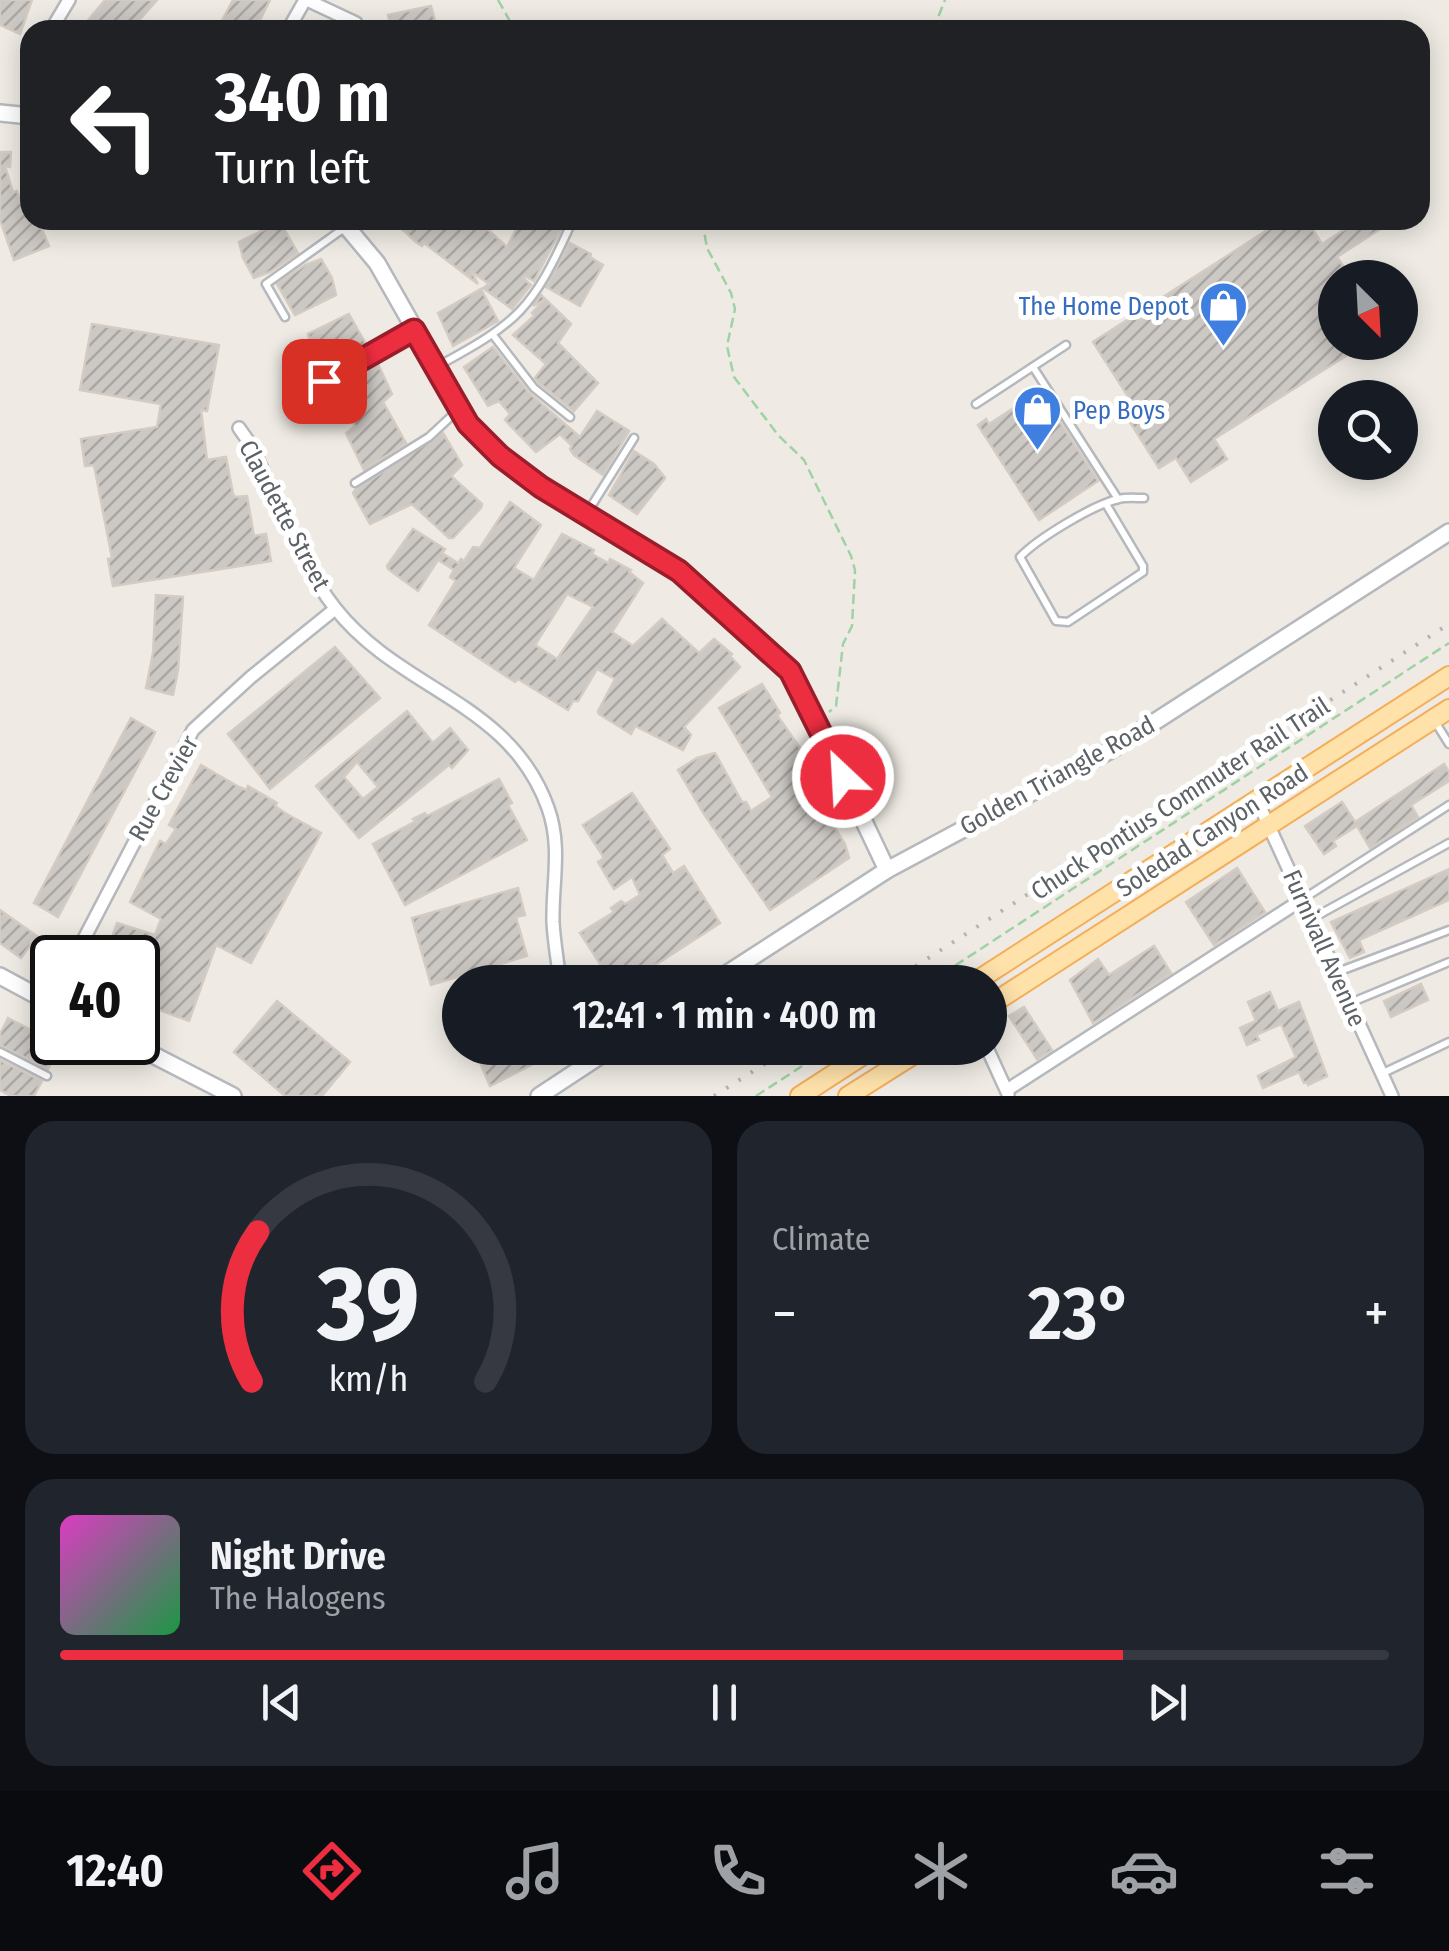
<!DOCTYPE html>
<meta charset="utf-8">
<style>
:root{--surface:#171b24;--page:#20242c;--text:#f1f3f6;--muted:#9ea1a6;--line:#363941;--accent:#ed2d40}
body{margin:0;font-family:"Fira Sans Condensed",sans-serif;background:var(--page);color:var(--text);height:100vh;display:flex;flex-direction:column;font-size:38px;white-space:nowrap}
*{box-sizing:border-box;margin:0}
p{font-size:32px;color:var(--muted)}
.icon{flex:none;width:55px;height:55px;fill:none;stroke:currentColor;stroke-width:2;stroke-linecap:round;stroke-linejoin:round}
.map{position:relative;height:1096px;overflow:hidden}
.sheet{display:flex;flex-direction:column;gap:25px;padding:25px;background:#0d0f14;flex:1}
.sheet>*{flex:none}
.guide{position:absolute;left:20px;top:20px;width:1410px;height:210px;border-radius:30px;box-shadow:0 5px 25px #0003;background:#202124;color:#fff;overflow:hidden}
.needle{width:65px;rotate:156deg}
.controls{position:absolute;left:1318px;top:260px;display:grid;gap:20px}
.controls a{display:grid;place-items:center;width:100px;height:100px;border-radius:50%;background:var(--surface);box-shadow:0 5px 25px #0003;font-size:50px}
.speed{position:absolute;left:30px;top:935px;display:flex;gap:20px;font-size:50px;font-weight:700;text-align:center}
.speed>*{display:grid;place-content:center;width:130px;height:130px;border-radius:50%;background:var(--surface);box-shadow:0 5px 25px #0003;line-height:1}
.speed .limit{border:5px solid #111;border-radius:15px;background:#fff;color:#111}
.pin{position:absolute;display:grid;place-items:center;width:85px;height:85px;color:#fff;margin:-42px;border-radius:20px;box-shadow:0 5px 15px #0006}
.me{position:absolute;width:110px;margin:-55px;rotate:335deg;stroke-linejoin:round;filter:drop-shadow(0 0 8px #0008)}
.turn{display:flex;align-items:center;gap:35px;height:210px;padding:0 30px;font-size:45px}
.turn .icon{width:130px;height:130px;stroke-width:2.5}
.turn b{display:block;font-size:70px;line-height:85px}
.big{font-size:75px;font-weight:600;line-height:1.1}
.sheet .widget{flex:1;display:flex;flex-direction:column;justify-content:center;gap:15px;min-width:0;padding:0 35px;border-radius:30px;background:var(--page)}
.sheet .dial{align-items:center;gap:0}
.dial svg{height:260px;overflow:visible;fill:none;stroke:var(--line);stroke-width:7;stroke-linecap:round;text-anchor:middle}
.dial text{fill:var(--text);stroke:none}
.song{display:flex;align-items:center;gap:30px}
.cover{width:120px;height:120px;border-radius:15px;background:linear-gradient(135deg,hsl(310 70% 55%),hsl(140 70% 35%))}
.played{height:10px;border-radius:5px;background:linear-gradient(90deg,var(--accent) 80%,var(--line) 80%)}
.keys{display:flex;justify-content:space-around;direction:ltr}
.heat{display:flex;justify-content:space-between;align-items:center;font-size:55px;direction:ltr}
.sheet .tiles{flex:1;display:grid;gap:25px;grid-template-columns:1fr 1fr}
.widget:last-child{grid-column:span 2}
.trip{position:absolute;left:442px;top:965px;width:565px;height:100px;border-radius:50px;background:var(--surface);box-shadow:0 5px 25px #0003;font-weight:600;line-height:100px;text-align:center}
.menu{display:flex;height:160px;justify-content:space-around;align-items:center;background:#090b0e;color:var(--muted)}
.menu .icon{width:70px;height:70px}
.menu .current{color:var(--accent)}
.menu b{font-size:45px;color:var(--text)}
.map>svg:first-child{display:block}
.building{fill:url(#building-hatch);stroke:#d4cbc3;stroke-width:2.5;fill-rule:evenodd}
.lines{fill:none;stroke-linecap:round;stroke-linejoin:round}
.service-casing{stroke:#b5b8bc;stroke-width:11}
.minor-casing{stroke:#b5b8bc;stroke-width:16}
.tertiary-casing{stroke:#b5b8bc;stroke-width:20}
.primary-casing{stroke:#f4ad58;stroke-width:22}
.path{stroke:#9fd2a4;stroke-width:2.5;stroke-dasharray:10 5;stroke-linecap:butt}
.service{stroke:#fff;stroke-width:6}
.minor{stroke:#fff;stroke-width:11}
.tertiary{stroke:#fff;stroke-width:15}
.primary{stroke:#ffe2aa;stroke-width:18}
.rail{stroke:#b3b4b5;stroke-width:4;stroke-dasharray:2.5 12;stroke-linecap:butt}
.route-casing{stroke:#9a1d2a;stroke-width:25}
.route{stroke:#ed2d40;stroke-width:18}
.labels{text-anchor:middle;stroke-width:10;stroke-linejoin:round;paint-order:stroke}
.shop-label{font-size:25px;fill:#366cbe;stroke:#fff;text-anchor:end}
.street-label{font-size:25px;fill:#5c6265;stroke:#fff}
</style>
<div class="map">
<svg width="1449" height="1096" viewBox="0 0 1449 1096">
<defs>
<pattern id="building-hatch" width="6" height="6" patternUnits="userSpaceOnUse" patternTransform="scale(2.5)"><rect width="6" height="6" fill="#ccc8c4"/><path d="M-1 1l2-2M0 6l6-6M5 7l2-2" fill="none" stroke="#a9a6a3"/></pattern>
</defs>
<rect width="100%" height="100%" fill="#efebe4"/>
<!-- building -->
<g class="building">
<polygon points="0,0 32,0 20,34 0,25"/>
<polygon points="105,0 157,0 136,24 133,21 125,30 80,30"/>
<polygon points="233,0 270,0 255,30 217,30"/>
<polygon points="431,6 435,21 428,23 429,27 416,30 391,27 388,15"/>
<polygon points="0,152 11,152 10,167 5,166 13,192 17,191 25,212 30,210 30,220 38,220 49,246 14,260 0,220"/>
<polygon points="392,220 477,220 507,247 519,224 529,226 532,220 566,220 534,281 525,276 523,278 531,285 512,309 483,288 489,284 471,271 478,284 424,243 422,246 416,242"/>
<polygon points="1283,220 1307,220 1322,244 1359,220 1394,220 1337,257 1351,278 1335,278 1335,342 1346,342 1352,352 1214,439 1227,459 1191,482 1176,458 1159,468 1128,419 1138,412 1093,342"/>
<polygon points="280,222 298,253 270,272 254,278 243,258 239,242"/>
<polygon points="570,243 591,254 590,257 603,265 580,306 546,287"/>
<polygon points="321,259 332,278 336,295 295,315 277,284 305,265"/>
<polygon points="481,289 498,321 453,346 438,313"/>
<polygon points="541,295 571,324 558,343 598,383 574,411 539,383 535,378 546,364 513,335 534,316 532,313 544,300 533,306"/>
<polygon points="349,314 368,348 325,373 313,353 308,334"/>
<polygon points="92,324 219,345 207,411 201,410 207,460 226,457 233,494 235,497 247,496 254,536 266,534 271,561 113,586 108,559 112,558 94,465 85,466 81,439 157,427 161,404 80,390"/>
<polygon points="493,347 529,393 580,437 597,411 629,431 603,475 574,455 570,449 572,446 560,434 536,452 505,420 510,414 499,401 488,406 464,367"/>
<polygon points="376,360 392,394 383,402 406,443 364,470 346,433 355,426 332,385"/>
<polygon points="1040,391 1098,481 1039,520 978,425 986,419 989,424"/>
<polygon points="443,433 462,465 451,476 482,504 481,508 453,538 449,538 412,504 370,524 353,493 355,490"/>
<polygon points="634,451 654,464 665,478 637,514 609,495"/>
<path d="M510,502L541,525L514,568L534,580L562,534L594,550L592,554L608,563L610,559L631,570L629,572L643,583L612,632L633,646L662,619L699,653L714,639L732,654L730,656L740,667L684,727L691,735L683,750L635,726L631,734L599,714L598,711L615,679L597,669L578,701H573L568,710L518,679L515,682L429,625L456,581L450,577L454,570L438,560L418,591L388,569L387,566L413,529L445,549L442,553L458,563L461,559L464,561L473,547L480,548ZM567,594L593,607L557,659L535,645Z"/>
<polygon points="156,595 183,597 178,670 173,695 146,688 153,653"/>
<polygon points="335,647 380,698 270,789 228,734"/>
<polygon points="762,684 780,713 777,715 803,752 808,764 800,772 845,844 849,858 770,910 704,814 678,770 697,758 715,753 742,802 746,802 751,811 772,797 719,708"/>
<path d="M407,711L433,743L450,728L468,750L452,768L449,765L359,838L316,786ZM357,762L378,787L363,799L344,777Z"/>
<polygon points="131,718 155,732 152,739 58,917 34,903"/>
<polygon points="1444,764 1449,772 1449,781 1411,805 1418,817 1370,848 1357,826 1333,841 1336,846 1324,854 1305,826 1342,802 1355,822"/>
<polygon points="201,765 239,787 246,790 248,786 277,803 275,806 285,813 321,833 251,963 216,945 189,1021 138,1002 138,958 108,949 117,923 155,935 161,919 130,902 160,841 166,844 176,829 169,825"/>
<polygon points="499,779 512,803 508,805 527,840 405,905 373,844 416,821 413,819 425,813 427,816"/>
<polygon points="632,793 670,849 662,855 673,873 684,866 720,923 629,982 600,982 593,972 602,967 580,933 614,912 611,908 621,901 625,904 640,895 632,877 614,889 598,862 604,858 583,825"/>
<polygon points="1237,868 1265,912 1214,945 1186,902"/>
<polygon points="1449,869 1449,900 1359,940 1364,952 1350,958 1331,922"/>
<polygon points="518,888 525,915 516,917 527,956 431,985 412,918"/>
<polygon points="0,910 37,936 21,958 0,943"/>
<polygon points="1154,946 1171,973 1093,1023 1070,980 1098,959 1109,975"/>
<polygon points="1421,984 1428,1000 1391,1017 1384,1001"/>
<polygon points="1270,992 1278,1011 1299,1002 1327,1076 1308,1085 1307,1082 1304,1083 1299,1072 1263,1088 1258,1076 1296,1057 1281,1024 1256,1035 1259,1040 1247,1045 1240,1028 1256,1021 1248,1002"/>
<polygon points="277,1001 350,1062 322,1096 285,1096 234,1052"/>
<polygon points="1024,1007 1052,1050 1037,1059 1009,1016"/>
<polygon points="8,1018 60,1045 48,1069 0,1045 0,1034"/>
<polygon points="474,1048 548,1048 551,1055 490,1086"/>
<polygon points="0,1060 42,1081 34,1096 11,1096 0,1090"/>
</g>
<g class="lines">
<defs>
<g id="service">
<polyline points="285,317 266,284 347,226"/>
<polyline points="493,335 534,388 570,417"/>
<path d="M436,367C519,322 532,310 571,224"/>
<polyline points="1033,367 1118,499"/>
<polyline points="324,381 413,330"/>
<polyline points="976,404 1066,345"/>
<polyline points="355,483 429,437 458,410"/>
<path d="M1106,504L1143,566V572L1068,622L1056,621L1020,557C1037,539 1094,504 1119,499C1126,497 1136,498 1144,498"/>
<polyline points="587,513 634,438"/>
<polyline points="1434,720 1449,744"/>
<polyline points="1303,899 1449,805"/>
<polyline points="1313,918 1449,843"/>
<polyline points="1335,973 1449,930"/>
<polyline points="1350,1003 1449,962"/>
<polyline points="0,1052 47,1076"/>
<polyline points="1383,1073 1449,1042"/>
</g>
<g id="minor">
<polyline points="307,0 356,23"/>
<polyline points="51,30 69,0"/>
<polyline points="288,30 305,0"/>
<path d="M239,428L251,445C275,495 301,565 335,608C400,691 510,701 548,808C562,847 552,883 553,922C554,942 558,963 560,982"/>
<polyline points="1257,800 1392,1096"/>
<polyline points="74,958 193,730 251,677 335,609"/>
<polyline points="987,1048 1008,1094"/>
<polyline points="1007,1090 1303,899"/>
</g>
<g id="tertiary">
<polyline points="0,113 30,116"/>
<polyline points="341,220 377,263 468,423 500,456 541,487 679,571 790,671 806,699 887,870"/>
<polyline points="0,976 52,1004"/>
<polyline points="714,982 887,870 1111,750 1449,532"/>
<polyline points="128,1042 233,1096"/>
<polyline points="539,1096 612,1048"/>
</g>
<g id="primary">
<polyline points="975,982 1449,676"/>
<polyline points="990,1005 1449,709"/>
<polyline points="800,1096 874,1048"/>
<polyline points="848,1096 924,1048"/>
</g>
</defs>
<!-- service casing -->
<use href="#service" class="service-casing"/>
<!-- minor casing -->
<use href="#minor" class="minor-casing"/>
<!-- tertiary casing -->
<use href="#tertiary" class="tertiary-casing"/>
<!-- primary casing -->
<use href="#primary" class="primary-casing"/>
<!-- path -->
<g class="path">
<polyline points="498,0 515,30"/>
<polyline points="933,30 945,0"/>
<polyline points="702,220 707,248 731,293 735,309 727,346 734,377 778,435 804,460 851,556 855,570 852,626 843,644 836,706 829,712"/>
<polyline points="930,982 1449,643"/>
<polyline points="756,1096 830,1048"/>
</g>
<!-- service -->
<use href="#service" class="service"/>
<!-- minor -->
<use href="#minor" class="minor"/>
<!-- tertiary -->
<use href="#tertiary" class="tertiary"/>
<!-- primary -->
<use href="#primary" class="primary"/>
<!-- rail -->
<g class="rail">
<polyline points="891,982 1449,624"/>
<polyline points="714,1096 790,1048"/>
</g>
</g>
<g class="lines">
<defs>
<polyline id="route" points="324,381 414,330 468,424 500,456 541,487 679,571 790,671 843,777"/>
</defs>
<!-- route casing -->
<use href="#route" class="route-casing"/>
<!-- route -->
<use href="#route" class="route"/>
</g>
<!-- icons -->
<defs>
<symbol id="shop-pin" viewBox="-11 -11 22 30"><path d="M0 17L-7.5 6A9.5 9.5 0 1 1 7.5 6Z" fill="#3f7fe0" stroke="#fff"/><path d="M-5-2.5h2.3a2.7 3.5 0 0 1 5.4 0H5L5.5 6h-11ZM-1.5-2.5h3a1.5 2.3 0 0 0-3 0Z" fill="#fff"/></symbol>
</defs>
<g fill-rule="evenodd">
<use href="#shop-pin" x="1196" y="278" width="55" height="75"/>
<use href="#shop-pin" x="1010" y="382" width="55" height="75"/>
</g>
<g class="labels">
<!-- shop labels -->
<g class="shop-label">
<text x="1189" y="315">The Home Depot</text>
<text x="1073" y="419" text-anchor="start">Pep Boys</text>
</g>
<!-- street labels -->
<g class="street-label">
<text transform="translate(285 515) rotate(62)" y="9">Claudette Street</text>
<text transform="translate(1057 775) rotate(-29)" y="9">Golden Triangle Road</text>
<text transform="translate(163 788) rotate(-61)" y="9">Rue Crevier</text>
<text transform="translate(1180 798) rotate(-33)" y="9">Chuck Pontius Commuter Rail Trail</text>
<text transform="translate(1212 830) rotate(-33)" y="9">Soledad Canyon Road</text>
<text transform="translate(1325 948) rotate(66)" y="9">Furnivall Avenue</text>
</g>
</g>
</svg>
<div class="controls">
<a><svg class="needle" viewBox="-14 -14 28 28"><path d="M0-13l5 13h-10z" fill="#e53935"/><path d="M0 13l5-13h-10z" fill="#9ea1a6"/></svg></a>
<a><svg class="icon" aria-label="search" viewBox="0 0 24 24"><circle cx="10" cy="10" r="6"/><path d="M15 15l6 6"/></svg></a>
</div>
<div class="speed"><div class="limit">40</div></div>
<div class="pin" style="left:324px;top:381px;background:#d93025"><svg class="icon" aria-label="arrive" viewBox="0 0 24 24"><path d="M6 21V4h12l-3 4 3 4H6"/></svg></div>
<svg class="me" style="left:843px;top:777px" viewBox="-20 -20 40 40"><circle r="17" fill="#ed2d40" stroke="#fff" stroke-width="3"/><path d="M0-11L8 9 0 5-8 9z" fill="#fff"/></svg>
<div class="trip">12:41 · 1 min · 400 m</div>
<div class="guide">
<div class="turn"><svg class="icon" aria-label="left" viewBox="0 0 24 24"><path d="M17 20v-9H6M10 6l-5 5 5 5"/></svg><div><b>340 m</b>Turn left</div></div>
</div>
</div>
<section class="sheet">
<div class="tiles">
<div class="widget dial"><svg viewBox="0 0 100 80">
<path d="M14 69A42 42 0 1 1 86 69"/>
<path d="M14 69A42 42 0 0 1 16 23" stroke="#ed2d40"/>
<text x="50" y="56" font-size="32" font-weight="700">39</text>
<text x="50" y="72" font-size="11">km/h</text>
</svg></div>
<div class="widget"><p>Climate</p>
<div class="heat"><a>−</a><b class="big">23°</b><a>+</a></div>
</div>
<div class="widget">
<div class="song"><i class="cover"></i><div><b>Night Drive</b><p>The Halogens</p></div></div>
<div class="played"></div>
<div class="keys"><svg class="icon" aria-label="previous" viewBox="0 0 24 24"><path d="M18 5L8 12l10 7zM5 5v14"/></svg><svg class="icon" aria-label="pause" viewBox="0 0 24 24"><path d="M8 5v14M16 5v14"/></svg><svg class="icon" aria-label="next" viewBox="0 0 24 24"><path d="M6 5l10 7-10 7zM19 5v14"/></svg></div>
</div>
</div>
</section>
<nav class="menu">
<b>12:40</b>
<svg class="icon current" aria-label="directions" viewBox="0 0 24 24"><path d="M12 3l9 9-9 9-9-9zM9 14v-3h6M13 9l2 2-2 2"/></svg>
<svg class="icon" aria-label="music" viewBox="0 0 24 24"><path d="M9 18V5l10-2v13"/><circle cx="6" cy="18" r="3"/><circle cx="16" cy="16" r="3"/></svg>
<svg class="icon" aria-label="phone" viewBox="0 0 24 24"><path d="M5 4h4l2 5-3 2q2 4 5 5l2-3 5 2v4C11 20 4 13 5 4z"/></svg>
<svg class="icon" aria-label="climate" viewBox="0 0 24 24"><path d="M12 3v18M4 7l16 10M4 17L20 7"/></svg>
<svg class="icon" aria-label="car" viewBox="0 0 24 24"><path d="M5 17H2v-5l4-1 3-4h7l3 4 3 1v5h-3M9 17h6M6 11h13"/><circle cx="7" cy="17" r="2"/><circle cx="17" cy="17" r="2"/></svg>
<svg class="icon" aria-label="filters" viewBox="0 0 24 24"><path d="M4 7h16M4 17h16"/><circle cx="9" cy="7" r="2"/><circle cx="15" cy="17" r="2"/></svg>
</nav>
